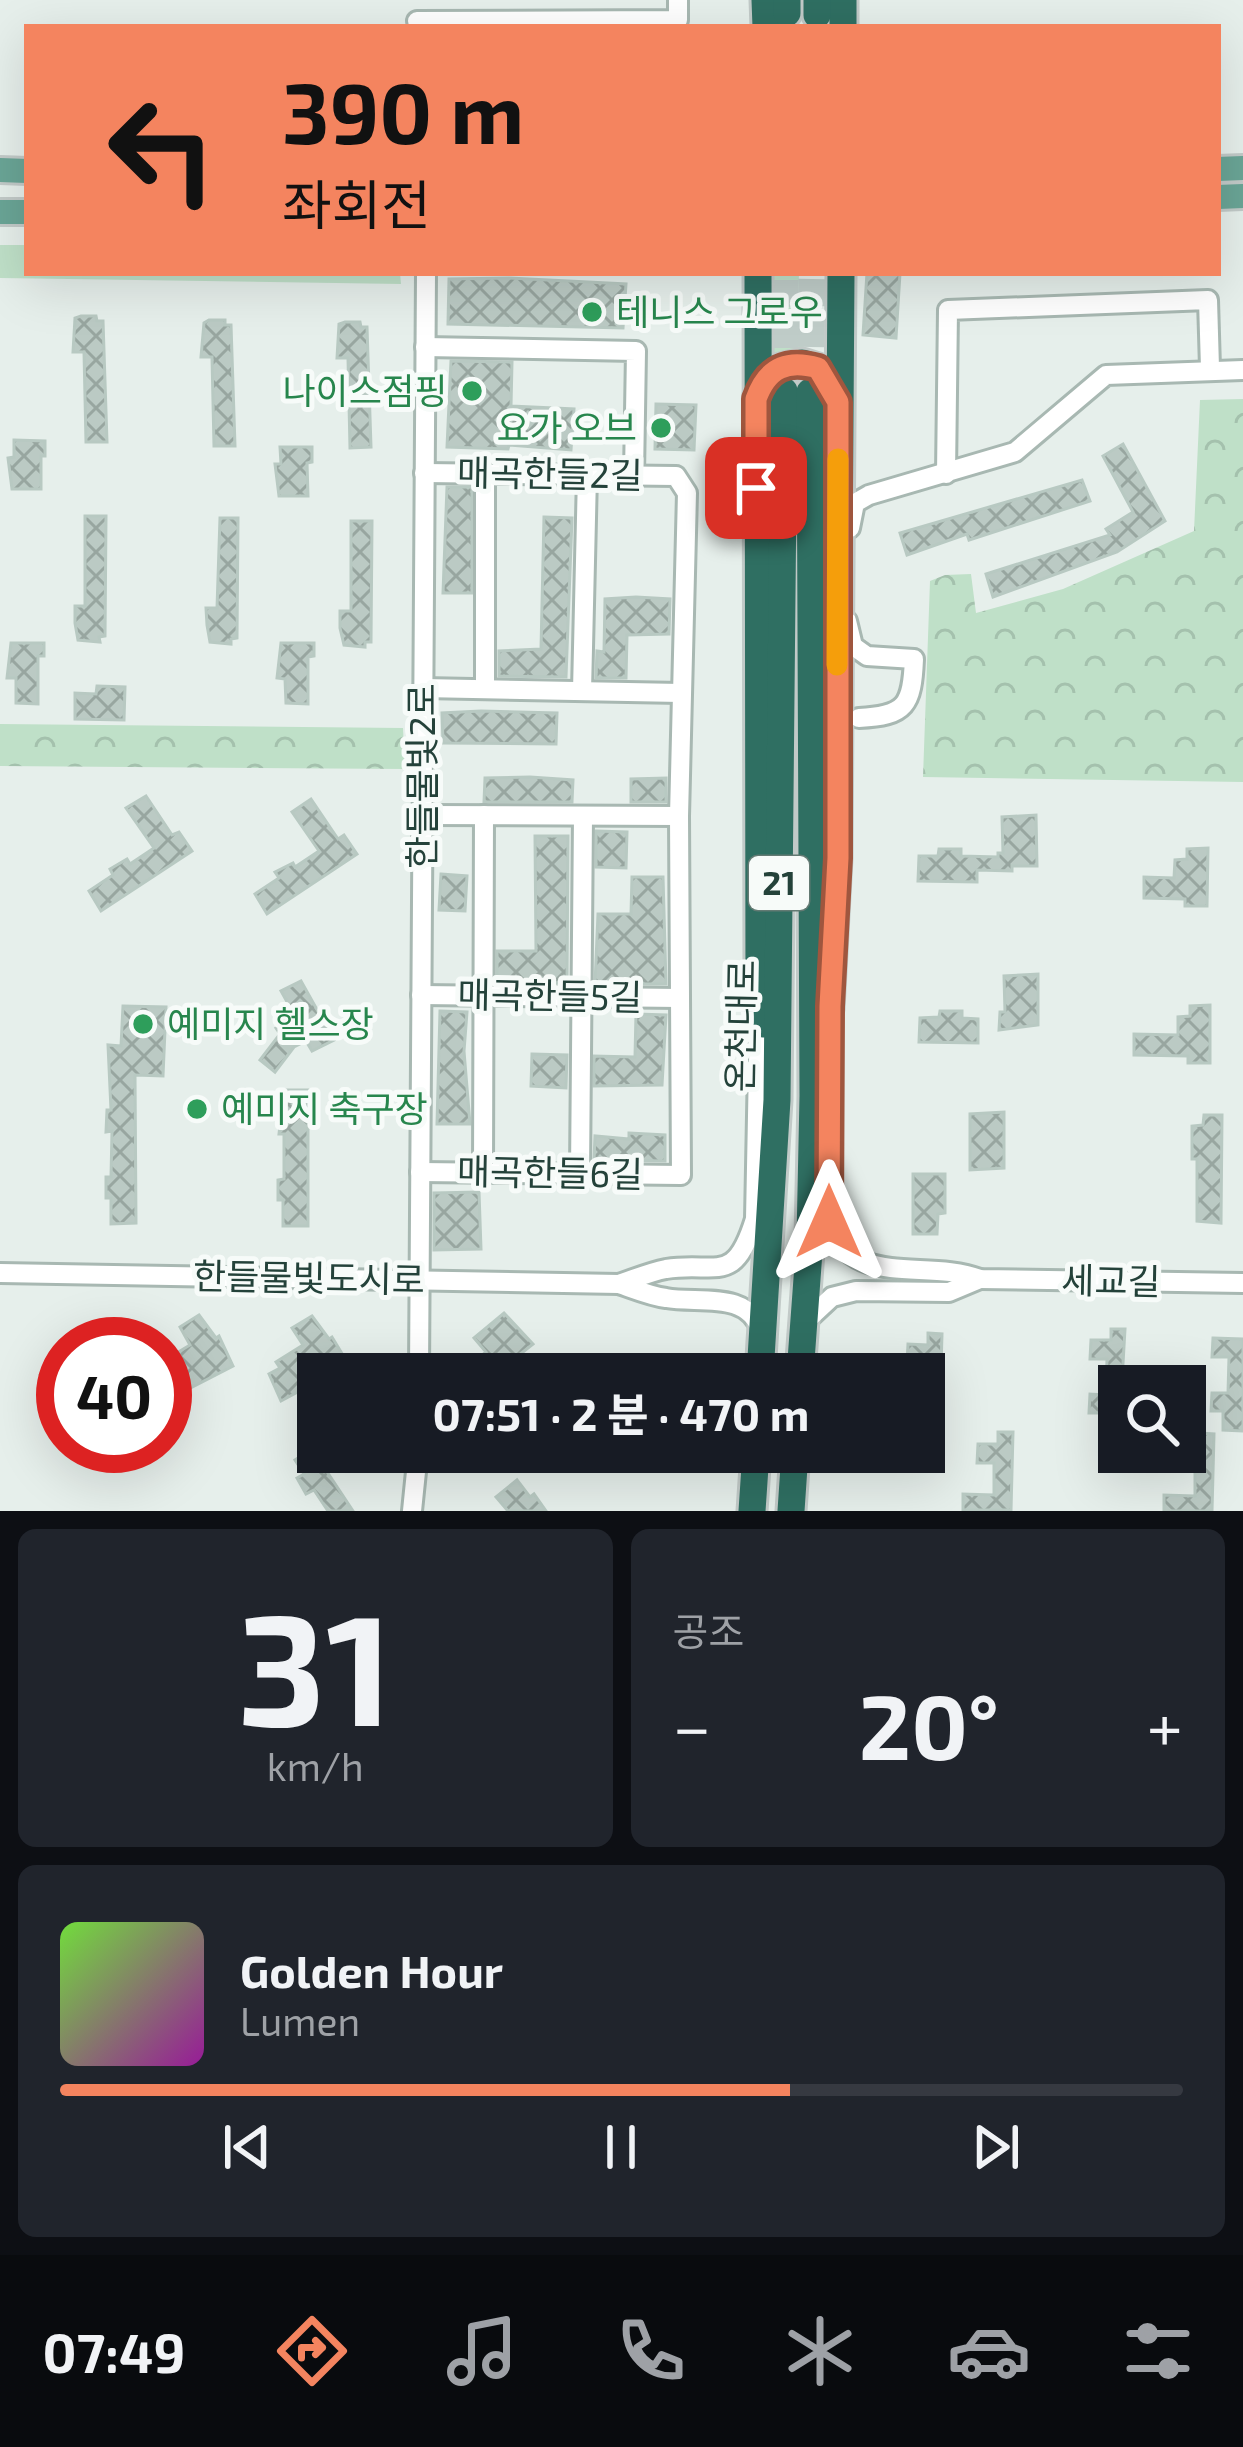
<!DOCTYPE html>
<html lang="ko">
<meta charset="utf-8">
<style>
:root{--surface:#171b24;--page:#20242c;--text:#f1f3f6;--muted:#9ea1a6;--line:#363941;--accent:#f4845f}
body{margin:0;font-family:"Exo 2","Noto Sans KR",sans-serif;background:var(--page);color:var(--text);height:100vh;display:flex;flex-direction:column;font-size:45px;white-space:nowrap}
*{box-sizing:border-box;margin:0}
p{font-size:39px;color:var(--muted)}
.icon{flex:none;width:66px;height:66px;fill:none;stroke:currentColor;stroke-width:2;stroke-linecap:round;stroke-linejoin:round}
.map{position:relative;height:1511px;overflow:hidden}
.details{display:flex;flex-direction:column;gap:18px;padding:18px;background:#0d0f14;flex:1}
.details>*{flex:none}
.top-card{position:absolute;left:24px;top:24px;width:1197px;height:252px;border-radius:0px;box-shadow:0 12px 48px #0002;background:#f4845f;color:#111;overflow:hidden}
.fabs{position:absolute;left:1098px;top:1365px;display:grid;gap:24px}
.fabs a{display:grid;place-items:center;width:108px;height:108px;border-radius:0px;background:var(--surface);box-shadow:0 12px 48px #0002;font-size:60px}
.speed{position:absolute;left:36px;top:1317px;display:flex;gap:24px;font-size:60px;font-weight:700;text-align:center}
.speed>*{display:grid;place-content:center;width:156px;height:156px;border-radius:50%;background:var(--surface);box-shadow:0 12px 48px #0002;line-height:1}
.speed .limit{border:18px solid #d22;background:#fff;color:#111}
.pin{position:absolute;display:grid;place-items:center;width:102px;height:102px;color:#fff;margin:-51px;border-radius:24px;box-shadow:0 6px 18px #0006}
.me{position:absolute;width:132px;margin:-66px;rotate:0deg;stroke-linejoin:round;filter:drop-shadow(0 0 9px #0008)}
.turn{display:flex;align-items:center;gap:42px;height:252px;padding:0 60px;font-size:54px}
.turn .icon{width:156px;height:156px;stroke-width:2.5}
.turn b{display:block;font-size:84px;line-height:102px}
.big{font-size:90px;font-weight:700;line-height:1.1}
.details .card{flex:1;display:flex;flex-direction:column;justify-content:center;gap:18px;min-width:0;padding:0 42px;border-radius:18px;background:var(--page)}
.details .dial{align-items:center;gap:0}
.dial b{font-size:156px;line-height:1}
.song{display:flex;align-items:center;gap:36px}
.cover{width:144px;height:144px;border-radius:18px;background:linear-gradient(135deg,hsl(100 70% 55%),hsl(300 70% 35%))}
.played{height:12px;border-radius:6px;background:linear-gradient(90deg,var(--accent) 65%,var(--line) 65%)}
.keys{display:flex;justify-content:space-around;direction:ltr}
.heat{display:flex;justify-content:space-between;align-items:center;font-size:66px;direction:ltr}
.details .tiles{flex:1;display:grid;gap:18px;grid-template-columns:1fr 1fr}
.card:last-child{grid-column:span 2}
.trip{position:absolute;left:297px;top:1353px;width:648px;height:120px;border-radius:0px;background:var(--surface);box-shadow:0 12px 48px #0002;font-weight:700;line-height:120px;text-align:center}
.tabs{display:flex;height:192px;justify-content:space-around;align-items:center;background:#090b0e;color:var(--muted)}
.tabs .icon{width:84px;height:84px}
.tabs .active{color:var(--accent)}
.tabs b{font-size:54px;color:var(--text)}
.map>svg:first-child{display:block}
.grass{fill:#bfe0c8}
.forest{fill:url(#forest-crowns)}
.building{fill:url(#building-cross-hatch);stroke:#b8c9c2;stroke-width:3}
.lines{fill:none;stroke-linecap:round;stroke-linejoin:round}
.highway-tunnel{stroke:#bfccc8;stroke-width:27;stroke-dasharray:27 14;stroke-linecap:butt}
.minor-casing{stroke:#a8b8b2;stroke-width:24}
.major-casing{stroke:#c2cac8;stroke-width:30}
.highway-casing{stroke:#c2cac8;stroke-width:33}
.minor{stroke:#fff;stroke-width:18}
.major{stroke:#6aa596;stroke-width:24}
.highway{stroke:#2f6f62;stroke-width:27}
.route-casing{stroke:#9f563e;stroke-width:30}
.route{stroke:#f4845f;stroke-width:21}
.slow{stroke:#f59e0b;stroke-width:21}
.leisure-dot{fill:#2e9e5b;stroke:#f7fbf9;stroke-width:4.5}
.labels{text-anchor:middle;stroke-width:10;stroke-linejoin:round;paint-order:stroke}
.shield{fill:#f7fbf9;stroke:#637a73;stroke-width:3}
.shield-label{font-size:33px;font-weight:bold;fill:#24423a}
.leisure-label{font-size:36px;fill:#27864d;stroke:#f7fbf9;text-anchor:start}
.street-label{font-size:36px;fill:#24423a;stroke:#f7fbf9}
</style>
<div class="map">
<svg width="1243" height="1511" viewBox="0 0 1243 1511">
<defs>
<pattern id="forest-crowns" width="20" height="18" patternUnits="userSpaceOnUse" patternTransform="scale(3)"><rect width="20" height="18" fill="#bfe0c8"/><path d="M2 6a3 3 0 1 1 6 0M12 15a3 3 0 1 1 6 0" fill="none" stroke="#a4c1ad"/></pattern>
<pattern id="building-cross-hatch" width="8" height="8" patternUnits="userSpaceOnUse" patternTransform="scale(3)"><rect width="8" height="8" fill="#bbcac4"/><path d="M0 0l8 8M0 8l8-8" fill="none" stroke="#98a6a0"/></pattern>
</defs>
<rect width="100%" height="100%" fill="#e6efeb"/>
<!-- grass -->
<g class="grass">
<polygon points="0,245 27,245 27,273 400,273 401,284 0,278"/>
<polygon points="766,273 799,273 797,333 808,356 766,369"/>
</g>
<!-- forest -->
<g class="forest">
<polygon points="1243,399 1243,782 923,777 930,581 945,575 971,574 976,613 1063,589 1194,531 1200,400"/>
<polygon points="0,724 403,728 405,769 0,766"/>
</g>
<!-- building -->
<g class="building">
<polygon points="867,273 900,273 896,338 863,335"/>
<polygon points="509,278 626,284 623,328 448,324 449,279"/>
<polygon points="81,316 96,316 97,321 103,321 107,442 86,442 84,352 73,352 75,318"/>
<polygon points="209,320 225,320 225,325 231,325 235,446 214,446 212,357 201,357 204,323"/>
<polygon points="345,322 360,322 361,327 367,327 371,447 350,448 348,358 337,358 339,324"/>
<polygon points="451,361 512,362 511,406 574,409 571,450 509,445 508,449 447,447"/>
<polygon points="656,404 696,405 694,450 655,449"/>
<polygon points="14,440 45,441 45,456 41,456 41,489 12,489 8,458 14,457"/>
<polygon points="1123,444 1165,521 1117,552 993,597 986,574 1110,535 1106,529 1133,512 1103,456"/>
<polygon points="280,447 312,447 312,462 307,463 308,496 279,496 275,464 281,464"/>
<polygon points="1082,480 1090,501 969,540 967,534 907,555 900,533"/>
<polygon points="447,487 472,487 472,593 443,593"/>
<polygon points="85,516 106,516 105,636 99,637 100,642 78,640 75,623 75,606 85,606"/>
<polygon points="544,517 572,518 566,677 499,676 499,651 541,649"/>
<polygon points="220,518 238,518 237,638 231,639 231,644 210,642 207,625 206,608 217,608"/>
<polygon points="351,521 372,521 371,642 365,642 365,647 344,645 340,628 340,611 351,611"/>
<polygon points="636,597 670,599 669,634 627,635 626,678 596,678 597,651 604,652 605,599"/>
<polygon points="11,643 44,643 44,656 38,656 38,704 16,703 16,678 7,678"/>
<polygon points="281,643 314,643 314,656 308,657 308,704 286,703 285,679 277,678"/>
<polygon points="97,686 125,687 124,720 75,719 75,693 96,694"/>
<polygon points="481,711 557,713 556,744 443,743 442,713"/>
<polygon points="530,777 573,780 572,802 484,802 485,778"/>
<polygon points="666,778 666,802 631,802 631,779"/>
<polygon points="146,796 172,835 179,832 192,851 101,911 89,891 113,875 110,869 127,859 130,864 154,848 126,808"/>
<polygon points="311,799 338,839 344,835 357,854 267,914 255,894 279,878 275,872 293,863 295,867 319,851 292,812"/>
<polygon points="1036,815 1037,866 1012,866 1012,871 977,870 977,882 918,881 919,856 938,856 939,849 961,849 961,856 998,857 998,853 1003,853 1002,817"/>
<polygon points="596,831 627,832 626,868 596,867"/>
<polygon points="535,836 568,836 567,983 497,982 497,951 536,951"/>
<polygon points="1208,848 1207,906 1185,906 1185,899 1144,898 1144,877 1174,878 1175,860 1187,859 1187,849"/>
<polygon points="441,874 467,876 465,911 439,910"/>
<polygon points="632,877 663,877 666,984 595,984 598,914 631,914"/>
<polygon points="1038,974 1038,1025 999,1030 1000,1012 1005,1012 1004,976"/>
<polygon points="301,981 334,1040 312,1051 306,1041 294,1047 275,1072 260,1060 280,1034 276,1028 296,1018 281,991"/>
<polygon points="1210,1005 1210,1063 1188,1063 1188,1056 1134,1055 1134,1034 1178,1035 1178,1017 1190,1016 1190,1006"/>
<polygon points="123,1006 166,1007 163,1076 135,1075 136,1223 111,1224 111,1198 106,1198 106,1177 111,1177 112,1131 106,1132 107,1110 111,1110 108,1045 121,1046"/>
<polygon points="440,1011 467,1012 464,1051 470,1124 437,1124"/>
<polygon points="940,1011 962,1011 962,1018 978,1019 978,1043 919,1042 920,1018 939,1017"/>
<polygon points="636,1014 666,1015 662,1085 594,1086 594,1056 635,1057"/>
<polygon points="532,1054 567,1055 566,1088 531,1086"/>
<polygon points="284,1090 308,1090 308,1226 283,1226 283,1200 278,1200 278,1180 284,1179 284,1134 279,1134"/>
<polygon points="1004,1112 1004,1168 970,1170 970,1114"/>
<polygon points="1204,1115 1222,1115 1221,1223 1197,1221 1197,1159 1192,1159 1192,1126 1203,1125"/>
<polygon points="629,1133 665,1135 665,1161 594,1160 595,1136 629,1139"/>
<polygon points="913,1174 945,1174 945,1213 938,1214 937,1234 913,1234"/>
<polygon points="479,1192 481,1249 434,1250 434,1193"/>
<polygon points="504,1313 533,1344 495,1374 480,1357 486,1352 474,1338"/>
<polygon points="199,1315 216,1338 219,1336 233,1366 165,1401 165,1360 190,1345 180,1327"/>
<polygon points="312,1316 329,1339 332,1337 349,1365 336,1374 318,1374 318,1381 281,1401 269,1374 280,1368 276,1362 303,1345 292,1328"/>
<polygon points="1111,1329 1125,1329 1119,1433 1101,1432 1101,1413 1089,1413 1090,1394 1106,1395 1107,1359 1090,1359 1091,1340 1111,1340"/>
<polygon points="928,1333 942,1334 939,1437 924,1437 924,1364 907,1363 908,1344 928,1345"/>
<polygon points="1213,1338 1243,1339 1243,1431 1223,1430 1223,1411 1211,1411 1212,1393 1228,1393 1229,1357 1212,1357"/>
<polygon points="63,1352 63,1407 55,1399 51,1401 40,1375 51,1368 47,1362"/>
<polygon points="998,1432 1013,1432 1011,1510 963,1510 963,1494 994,1495 994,1463 977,1463 978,1444 998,1444"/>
<polygon points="1199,1433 1214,1434 1212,1511 1164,1511 1164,1495 1195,1496 1195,1464 1178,1464 1179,1452 1185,1452 1185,1445 1198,1445"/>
<polygon points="312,1449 353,1511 328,1511 314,1490 306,1494 297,1478 304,1474 295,1460"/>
<polygon points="517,1480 530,1497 534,1494 546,1511 508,1511 496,1497"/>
</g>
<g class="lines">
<!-- highway-tunnel -->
<g class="highway-tunnel">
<polyline points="810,388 812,273"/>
<polyline points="784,389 785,273"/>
</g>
<defs>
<g id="minor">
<polyline points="417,21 678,20 678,0"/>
<polyline points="425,347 636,351 634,475"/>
<polyline points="485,473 485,689"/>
<polyline points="946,474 948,310 1208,300 1210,368"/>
<polyline points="850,528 855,503 869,495 1015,452 1106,375 1243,370"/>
<path d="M847,621L853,646L867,656L914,659C912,705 906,716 859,718"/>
<polyline points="423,688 681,693"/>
<polyline points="582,691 587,475"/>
<polyline points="422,815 679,816"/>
<polyline points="421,995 679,998"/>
<path d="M830,1006L829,1222C851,1290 926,1258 980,1279L1243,1283"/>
<polyline points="420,1172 681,1175 679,816 687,493 676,476 424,473"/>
<polyline points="483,1173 484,815"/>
<polyline points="580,1174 583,816"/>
<path d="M0,1273L619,1284C634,1289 650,1296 666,1298C698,1304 748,1290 761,1331"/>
<path d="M619,1284C634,1279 650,1272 666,1269C717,1261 734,1287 755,1219L759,1013"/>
<polyline points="803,1324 832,1297 856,1291 949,1292 980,1279"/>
<polyline points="419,1374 426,273"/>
<polyline points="412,1511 418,1452"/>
</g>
<g id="major">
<polyline points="1218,169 1243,168"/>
<polyline points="0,170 27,171"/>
<polyline points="1218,197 1243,196"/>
<polyline points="0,212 27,212"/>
</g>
<g id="highway">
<polyline points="765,0 766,27"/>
<polyline points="843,0 843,27"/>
<polyline points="787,13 787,0"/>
<polyline points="817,15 817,0"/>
<polyline points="758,273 759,1000 763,1024"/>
<polyline points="758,395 775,369 802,363 818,368 836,398"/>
<polyline points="829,1009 837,858 841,273"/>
<polyline points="760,1374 777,1100 784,391"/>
<polyline points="800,1374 810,1238 813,1096 810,392"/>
<polyline points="752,1511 756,1452"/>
<polyline points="791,1511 795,1452"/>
</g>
</defs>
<!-- minor casing -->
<use href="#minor" class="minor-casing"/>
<!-- major casing -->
<use href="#major" class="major-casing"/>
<!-- highway casing -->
<use href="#highway" class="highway-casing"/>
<!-- minor -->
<use href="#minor" class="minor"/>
<!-- major -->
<use href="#major" class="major"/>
<!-- highway -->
<use href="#highway" class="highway"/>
</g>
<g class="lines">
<defs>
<path id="route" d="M756,488V399C767,368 787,359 818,368L838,402V858L830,1006L829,1222"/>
</defs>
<!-- route casing -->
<use href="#route" class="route-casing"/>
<!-- route -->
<use href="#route" class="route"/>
<!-- slow -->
<polyline class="slow" points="837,665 838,459"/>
</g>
<!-- markers -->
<g class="leisure-dot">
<circle cx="592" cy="312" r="12"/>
<circle cx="472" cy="391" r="12"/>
<circle cx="661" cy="428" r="12"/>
<circle cx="143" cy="1024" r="12"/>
<circle cx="197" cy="1109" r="12"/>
</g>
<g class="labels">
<!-- shield labels -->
<rect class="shield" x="749" y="856" width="60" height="54" rx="9"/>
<g class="shield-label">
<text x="779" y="895">21</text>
</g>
<!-- leisure labels -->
<g class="leisure-label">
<text x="616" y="325">테니스 그로우</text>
<text x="448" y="404" text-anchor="end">나이스점핑</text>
<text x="637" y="441" text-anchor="end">요가 오브</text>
<text x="167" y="1037">예미지 헬스장</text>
<text x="221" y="1122">예미지 축구장</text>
</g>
<!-- street labels -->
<g class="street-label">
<text transform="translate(550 474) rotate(1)" y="13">매곡한들2길</text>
<text transform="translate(422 776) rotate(-90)" y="13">한들물빛2로</text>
<text transform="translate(550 996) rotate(1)" y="13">매곡한들5길</text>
<text transform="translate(741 1026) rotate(-89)" y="13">온천대로</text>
<text transform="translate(550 1173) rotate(1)" y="13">매곡한들6길</text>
<text transform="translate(309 1278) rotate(1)" y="13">한들물빛도시로</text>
<text transform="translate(1111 1281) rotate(1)" y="13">세교길</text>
</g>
</g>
</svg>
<div class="fabs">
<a><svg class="icon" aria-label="search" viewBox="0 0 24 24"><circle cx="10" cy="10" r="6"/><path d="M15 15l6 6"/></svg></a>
</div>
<div class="speed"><div class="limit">40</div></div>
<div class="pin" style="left:756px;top:488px;background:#d93025"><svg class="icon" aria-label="arrive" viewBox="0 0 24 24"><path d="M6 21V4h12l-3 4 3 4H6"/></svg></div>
<svg class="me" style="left:829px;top:1222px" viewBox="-20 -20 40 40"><path d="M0-17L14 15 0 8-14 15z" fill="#f4845f" stroke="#fff" stroke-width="4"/></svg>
<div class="trip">07:51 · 2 분 · 470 m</div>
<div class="top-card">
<div class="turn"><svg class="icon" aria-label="left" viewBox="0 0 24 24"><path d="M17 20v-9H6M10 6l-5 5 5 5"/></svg><div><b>390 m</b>좌회전</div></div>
</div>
</div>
<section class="details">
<div class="tiles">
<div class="card dial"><b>31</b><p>km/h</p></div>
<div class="card"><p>공조</p>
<div class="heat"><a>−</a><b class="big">20°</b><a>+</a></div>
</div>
<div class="card">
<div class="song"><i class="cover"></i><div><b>Golden Hour</b><p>Lumen</p></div></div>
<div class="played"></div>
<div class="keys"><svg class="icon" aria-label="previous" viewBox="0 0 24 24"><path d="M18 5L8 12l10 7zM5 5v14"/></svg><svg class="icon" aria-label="pause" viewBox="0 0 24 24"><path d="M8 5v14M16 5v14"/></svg><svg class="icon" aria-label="next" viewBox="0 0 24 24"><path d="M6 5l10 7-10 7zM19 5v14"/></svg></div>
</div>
</div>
</section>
<nav class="tabs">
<b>07:49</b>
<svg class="icon active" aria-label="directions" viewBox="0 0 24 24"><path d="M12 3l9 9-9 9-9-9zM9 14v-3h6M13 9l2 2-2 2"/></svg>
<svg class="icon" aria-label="music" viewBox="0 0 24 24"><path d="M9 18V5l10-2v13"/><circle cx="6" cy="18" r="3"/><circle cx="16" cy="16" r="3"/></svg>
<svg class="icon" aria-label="phone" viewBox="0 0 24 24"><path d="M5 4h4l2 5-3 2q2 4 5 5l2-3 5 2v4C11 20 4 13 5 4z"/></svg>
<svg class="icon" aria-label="climate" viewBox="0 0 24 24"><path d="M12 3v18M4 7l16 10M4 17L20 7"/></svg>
<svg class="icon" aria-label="car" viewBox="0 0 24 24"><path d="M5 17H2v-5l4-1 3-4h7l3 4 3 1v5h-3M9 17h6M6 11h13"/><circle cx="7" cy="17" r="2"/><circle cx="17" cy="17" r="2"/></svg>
<svg class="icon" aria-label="filters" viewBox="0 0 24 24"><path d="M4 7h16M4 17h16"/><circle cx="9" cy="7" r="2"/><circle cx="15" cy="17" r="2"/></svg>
</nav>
